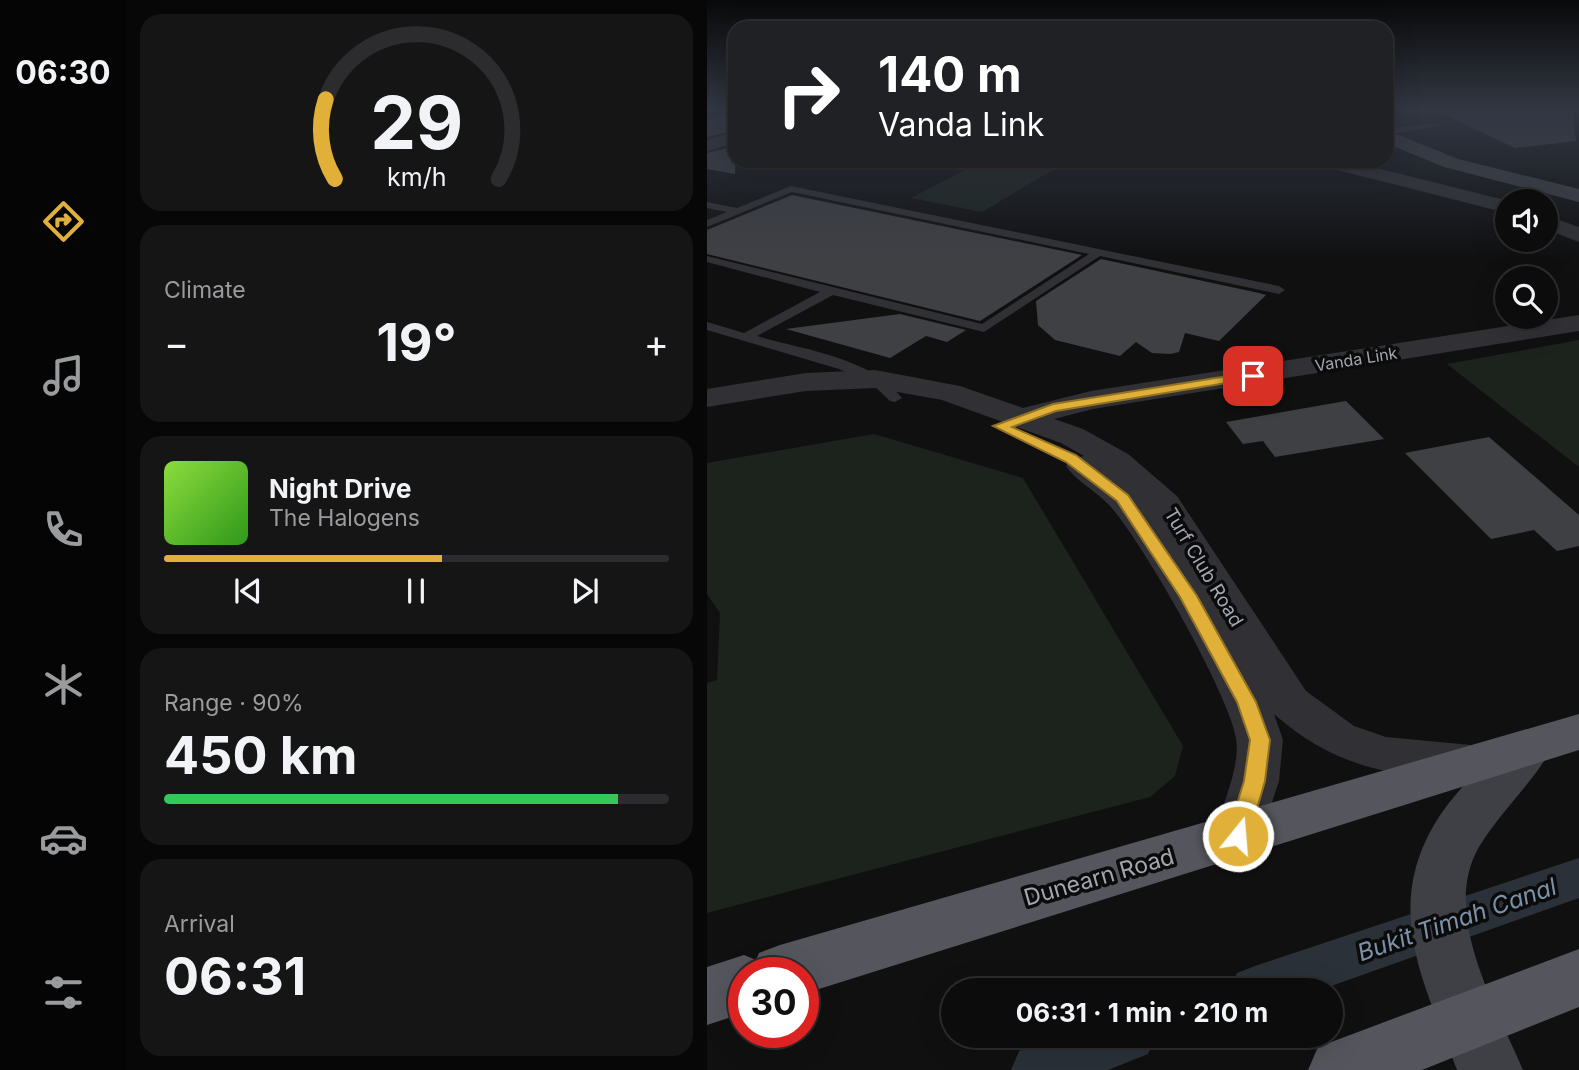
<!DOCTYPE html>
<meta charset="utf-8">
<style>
:root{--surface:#0c0c0d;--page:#151516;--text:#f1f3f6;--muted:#9a9b9d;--line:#2c2c2e;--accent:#e0b038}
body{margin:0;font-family:Inter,sans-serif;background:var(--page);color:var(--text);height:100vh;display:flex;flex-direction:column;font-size:26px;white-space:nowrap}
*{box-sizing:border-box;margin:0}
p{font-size:23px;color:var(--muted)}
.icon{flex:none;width:38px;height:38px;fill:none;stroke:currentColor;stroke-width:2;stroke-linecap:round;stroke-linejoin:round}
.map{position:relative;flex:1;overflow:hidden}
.details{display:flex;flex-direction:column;gap:14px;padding:14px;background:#070707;width:581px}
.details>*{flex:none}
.banner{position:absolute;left:21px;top:21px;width:665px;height:147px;border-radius:21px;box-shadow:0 7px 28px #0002,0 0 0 2px var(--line);background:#202124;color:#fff;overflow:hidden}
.tools{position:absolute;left:788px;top:189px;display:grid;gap:14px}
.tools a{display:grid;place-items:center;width:63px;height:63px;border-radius:50%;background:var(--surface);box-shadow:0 7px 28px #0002,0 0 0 2px var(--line);font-size:35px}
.speed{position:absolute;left:21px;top:957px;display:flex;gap:14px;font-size:35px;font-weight:700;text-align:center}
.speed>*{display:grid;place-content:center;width:91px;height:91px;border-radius:50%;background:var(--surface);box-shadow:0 7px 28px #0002,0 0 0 2px var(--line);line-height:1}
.speed .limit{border:10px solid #d22;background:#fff;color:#111}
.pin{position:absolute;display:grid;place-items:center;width:60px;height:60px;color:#fff;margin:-30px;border-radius:14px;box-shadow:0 4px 10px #0006}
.me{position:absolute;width:77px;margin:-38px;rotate:17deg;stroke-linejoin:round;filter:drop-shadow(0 0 5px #0008)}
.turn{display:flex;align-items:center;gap:24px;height:147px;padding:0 35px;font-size:32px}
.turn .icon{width:91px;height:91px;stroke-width:2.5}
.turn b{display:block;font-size:49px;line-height:60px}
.big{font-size:52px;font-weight:700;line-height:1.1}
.details .tile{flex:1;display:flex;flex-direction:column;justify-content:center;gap:10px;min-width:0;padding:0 24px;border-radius:21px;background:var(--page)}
.details .dial{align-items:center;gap:0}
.dial svg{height:182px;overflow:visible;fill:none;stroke:var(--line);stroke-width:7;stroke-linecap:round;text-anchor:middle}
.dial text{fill:var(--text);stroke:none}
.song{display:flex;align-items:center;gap:21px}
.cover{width:84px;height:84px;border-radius:10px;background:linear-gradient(135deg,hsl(90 70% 55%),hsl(110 70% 35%))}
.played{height:7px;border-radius:4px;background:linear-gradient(90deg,var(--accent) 55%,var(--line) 55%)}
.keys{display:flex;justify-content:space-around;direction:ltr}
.heat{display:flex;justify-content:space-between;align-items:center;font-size:38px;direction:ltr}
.charge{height:10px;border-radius:5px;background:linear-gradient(90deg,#34c759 90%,var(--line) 0)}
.trip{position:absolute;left:234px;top:978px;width:402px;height:70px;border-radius:35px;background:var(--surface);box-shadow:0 7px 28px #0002,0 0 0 2px var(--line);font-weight:700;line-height:70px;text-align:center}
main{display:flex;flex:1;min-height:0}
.menu{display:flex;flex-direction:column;width:126px;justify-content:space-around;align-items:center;background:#050505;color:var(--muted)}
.menu .icon{width:49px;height:49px}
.menu .active{color:var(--accent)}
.menu b{font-size:32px;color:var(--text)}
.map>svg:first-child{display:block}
.green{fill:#1c231d}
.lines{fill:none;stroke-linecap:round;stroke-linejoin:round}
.canal{fill:#2a3138;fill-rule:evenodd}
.building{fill:#3f4044}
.service{fill:#313135;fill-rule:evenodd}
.minor{fill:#313135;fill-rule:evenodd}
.secondary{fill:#3f4045;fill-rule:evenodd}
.trunk{fill:#55565d;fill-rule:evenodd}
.route{fill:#e0b038;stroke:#927224;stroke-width:2}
.labels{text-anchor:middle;stroke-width:7;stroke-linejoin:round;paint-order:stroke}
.far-street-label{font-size:16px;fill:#a2a6b0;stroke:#0b0b0c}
.street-label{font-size:19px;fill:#a2a6b0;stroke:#0b0b0c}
.near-street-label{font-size:23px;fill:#a2a6b0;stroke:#0b0b0c}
.near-water-label{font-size:24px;font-style:italic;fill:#7b91a9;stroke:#0b0b0c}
</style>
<main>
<nav class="menu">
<b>06:30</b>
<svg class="icon active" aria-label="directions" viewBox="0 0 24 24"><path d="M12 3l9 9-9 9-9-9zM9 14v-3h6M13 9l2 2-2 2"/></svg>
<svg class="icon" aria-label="music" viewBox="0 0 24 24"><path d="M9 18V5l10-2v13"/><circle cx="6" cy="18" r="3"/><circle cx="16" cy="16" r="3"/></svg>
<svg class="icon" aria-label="phone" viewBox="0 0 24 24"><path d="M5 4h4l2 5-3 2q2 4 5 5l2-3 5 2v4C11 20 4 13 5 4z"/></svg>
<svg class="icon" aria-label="climate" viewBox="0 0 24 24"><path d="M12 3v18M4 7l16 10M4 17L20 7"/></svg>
<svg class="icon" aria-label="car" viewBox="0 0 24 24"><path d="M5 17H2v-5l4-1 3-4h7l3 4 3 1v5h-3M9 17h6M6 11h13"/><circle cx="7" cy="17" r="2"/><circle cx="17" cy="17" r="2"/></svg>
<svg class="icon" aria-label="filters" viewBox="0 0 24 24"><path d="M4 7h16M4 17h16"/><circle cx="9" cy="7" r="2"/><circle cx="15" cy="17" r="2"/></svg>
</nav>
<section class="details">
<div class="tile dial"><svg viewBox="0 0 100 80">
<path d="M14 69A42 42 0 1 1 86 69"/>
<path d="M14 69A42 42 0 0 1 10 34" stroke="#e0b038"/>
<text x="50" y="56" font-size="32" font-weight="700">29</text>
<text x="50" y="72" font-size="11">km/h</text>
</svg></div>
<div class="tile"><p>Climate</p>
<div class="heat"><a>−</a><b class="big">19°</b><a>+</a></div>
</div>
<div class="tile">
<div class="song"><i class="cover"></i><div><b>Night Drive</b><p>The Halogens</p></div></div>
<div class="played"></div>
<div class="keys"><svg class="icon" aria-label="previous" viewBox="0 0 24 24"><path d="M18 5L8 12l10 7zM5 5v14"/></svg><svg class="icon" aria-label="pause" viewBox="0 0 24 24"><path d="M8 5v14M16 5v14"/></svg><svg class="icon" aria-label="next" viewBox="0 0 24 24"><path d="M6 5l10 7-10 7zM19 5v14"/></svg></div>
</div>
<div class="tile"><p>Range · 90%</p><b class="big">450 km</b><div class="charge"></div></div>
<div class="tile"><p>Arrival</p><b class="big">06:31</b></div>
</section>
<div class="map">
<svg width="872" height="1070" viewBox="0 0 872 1070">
<rect width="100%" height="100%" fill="#101011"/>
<!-- green -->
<g class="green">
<polygon points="275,161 353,161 359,162 275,212 204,198"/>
<polygon points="872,340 872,467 740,364"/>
<polygon points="167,434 316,478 476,746 468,776 443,797 0,913 0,683 10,680 13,613 0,594 0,463"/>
</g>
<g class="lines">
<!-- canal -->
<g class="canal">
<polygon points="872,858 872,898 613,990 523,990 530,973 548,966"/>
<polygon points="352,1036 449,1036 441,1054 401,1070 304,1070 312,1051"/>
</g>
</g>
<!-- building -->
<g class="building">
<polygon points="727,110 855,110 866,114 869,141 808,148"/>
<polygon points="15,114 28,116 28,130 0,137 0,119"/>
<polygon points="28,146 28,174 0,169 0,153"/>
<polygon points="85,195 375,255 273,321 0,254 0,230"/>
<polygon points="394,259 552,293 559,295 512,341 478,333 472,352 464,354 445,353 429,342 413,356 348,340 331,325 329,301"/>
<polygon points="193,314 259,330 240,342 219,336 183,358 79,329"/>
<polygon points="639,401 677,439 568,457 556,441 536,444 519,422"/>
<polygon points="782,437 872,515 872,546 850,551 827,530 784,539 698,453"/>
</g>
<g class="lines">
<!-- service -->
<g class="service">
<polygon points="735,122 732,126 679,135 679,129"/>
<path d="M84,186L572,286L578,290L572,294L393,256L277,332L126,295L50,336C97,350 163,357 195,398L188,402L183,401L163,382L132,369L0,330V322L37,333L113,292L0,262V256L275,324L382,254L85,192L0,227V220L20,212L0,208V202L30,208Z"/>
</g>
<!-- minor -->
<g class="minor">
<polygon points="28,132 28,143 0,151 0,140"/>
<polygon points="608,161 641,161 802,201 800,201 800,213 611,165"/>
<polygon points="838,215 872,227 872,242 838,229"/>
<path d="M872,315V331L386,409L347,419L376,429L421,454L470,496L599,691L647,726L679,737L764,745L781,751L788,764L781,777C761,784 743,780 722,778C660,771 614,756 567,714L576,740L572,781L549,851L531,857L513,851L505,836C514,810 534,766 529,738C522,694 434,539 402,505C389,491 370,482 359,466L364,459L377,456L354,443L235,400L168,388L99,391L0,407V389L99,373L168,370L253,386L316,408L384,391Z"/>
</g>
<!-- secondary -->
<g class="secondary">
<polygon points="679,130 751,159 872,189 872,202 737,167 679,143"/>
<path d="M820,729L837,735L845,748C825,784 793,812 772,847C733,913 790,1009 816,1070H750C719,987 676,912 727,825C745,794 779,762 803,735Z"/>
</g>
<!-- trunk -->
<g class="trunk">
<polygon points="872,714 872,750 96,994 96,973 37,973 37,1013 0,1025 0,967 37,955 49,960 52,953 73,945"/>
<polygon points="872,949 872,1007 715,1070 601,1070 611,1047"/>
</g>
</g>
<!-- sky -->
<linearGradient id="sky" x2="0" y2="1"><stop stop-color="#090909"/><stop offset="0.42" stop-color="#313743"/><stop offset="1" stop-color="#313743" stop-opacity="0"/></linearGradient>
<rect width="872" height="260" fill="url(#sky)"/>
<!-- route -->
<polygon class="route" points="546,372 550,373 550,378 349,411 305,427 369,455 421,495 490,596 549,702 563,740 558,781 542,836 539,843 531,846 523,843 520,836 537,781 543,740 530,702 473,597 410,501 359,462 286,426 346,404"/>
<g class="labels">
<!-- far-street labels -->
<g class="far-street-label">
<text transform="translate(649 359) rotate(-9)" y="6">Vanda Link</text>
</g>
<!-- street labels -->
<g class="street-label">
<text transform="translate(497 567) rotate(59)" y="7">Turf Club Road</text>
</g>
<!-- near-street labels -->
<g class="near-street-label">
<text transform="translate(392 877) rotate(-16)" y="8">Dunearn Road</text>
</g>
<!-- near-water labels -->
<g class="near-water-label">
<text transform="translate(750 920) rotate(-19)" y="8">Bukit Timah Canal</text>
</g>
</g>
</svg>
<div class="tools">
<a><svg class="icon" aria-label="sound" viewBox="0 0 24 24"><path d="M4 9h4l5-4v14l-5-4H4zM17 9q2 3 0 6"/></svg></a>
<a><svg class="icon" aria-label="search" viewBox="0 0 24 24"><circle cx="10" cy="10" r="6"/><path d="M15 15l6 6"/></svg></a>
</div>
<div class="speed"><div class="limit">30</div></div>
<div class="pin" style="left:546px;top:376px;background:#d93025"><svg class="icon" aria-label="arrive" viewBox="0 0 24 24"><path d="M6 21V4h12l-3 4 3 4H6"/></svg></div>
<svg class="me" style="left:531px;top:836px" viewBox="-20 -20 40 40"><circle r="17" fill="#e0b038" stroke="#fff" stroke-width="3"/><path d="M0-11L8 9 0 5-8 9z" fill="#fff"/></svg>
<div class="trip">06:31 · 1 min · 210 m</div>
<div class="banner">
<div class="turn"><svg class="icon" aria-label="right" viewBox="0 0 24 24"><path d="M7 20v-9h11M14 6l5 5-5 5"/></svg><div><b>140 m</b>Vanda Link</div></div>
</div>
</div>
</main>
